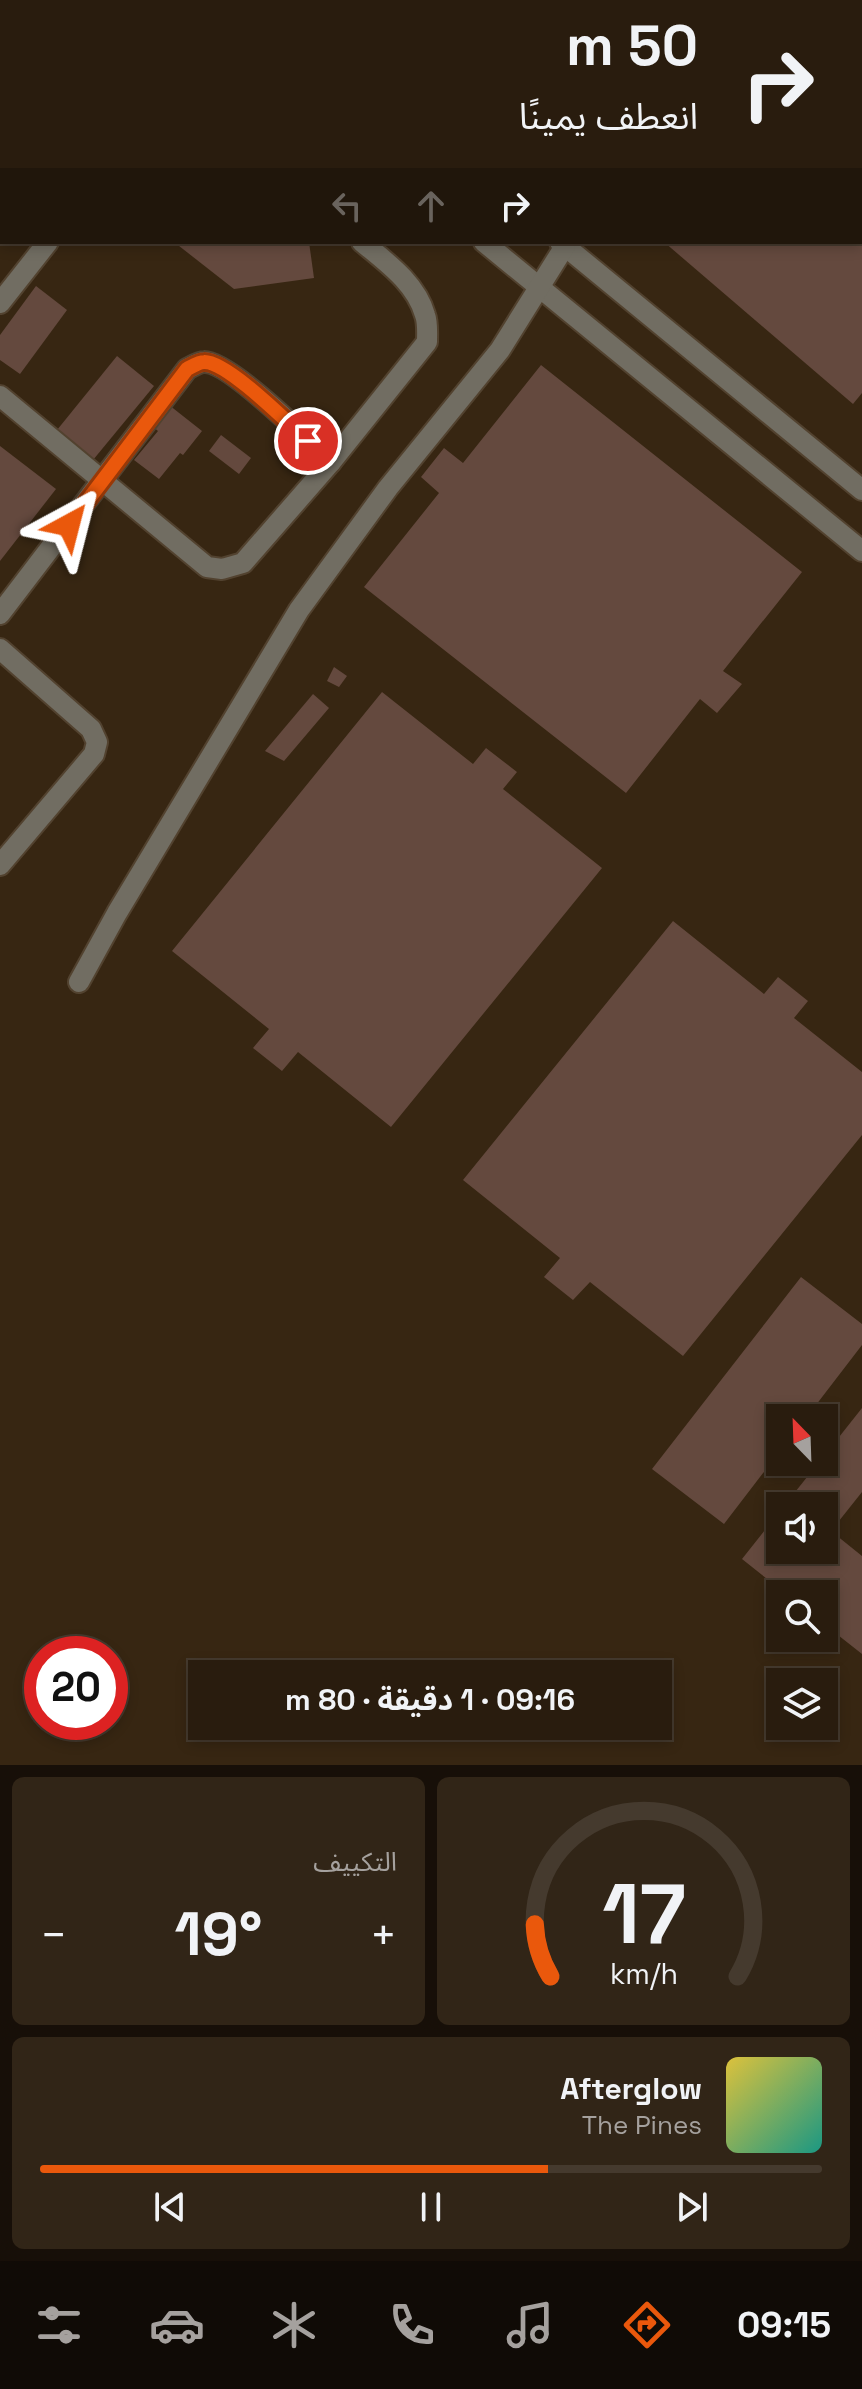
<!DOCTYPE html>
<html lang="ar">
<meta charset="utf-8">
<style>
:root{--surface:#291c0e;--page:#312517;--text:#f1f3f6;--muted:#a5a19e;--line:#453a2e;--accent:#ea580c}
body{margin:0;font-family:"Space Grotesk","Noto Sans Arabic",sans-serif;background:var(--page);color:var(--text);direction:rtl;height:100vh;display:flex;flex-direction:column;font-size:30px;white-space:nowrap}
*{box-sizing:border-box;margin:0}
p{font-size:26px;color:var(--muted)}
.icon{flex:none;width:44px;height:44px;fill:none;stroke:currentColor;stroke-width:2;stroke-linecap:round;stroke-linejoin:round}
.map{position:relative;height:1765px;overflow:hidden;direction:ltr}
.side{display:flex;flex-direction:column;gap:12px;padding:12px;background:#170f08;flex:1}
.side>*{flex:none}
.top-card{position:absolute;left:0px;top:0px;width:862px;height:244px;box-shadow:0 4px 12px #0003,0 0 0 2px var(--line);direction:rtl;background:#291c0e;color:var(--text);overflow:hidden}
.needle{width:52px;rotate:337deg}
.tools{position:absolute;left:766px;top:1404px;display:grid;gap:16px}
.tools a{display:grid;place-items:center;width:72px;height:72px;border-radius:0px;background:var(--surface);box-shadow:0 4px 12px #0003,0 0 0 2px var(--line);font-size:40px}
.speed{position:absolute;left:24px;top:1636px;display:flex;gap:16px;font-size:40px;font-weight:700;text-align:center}
.speed>*{display:grid;place-content:center;width:104px;height:104px;border-radius:50%;background:var(--surface);box-shadow:0 4px 12px #0003,0 0 0 2px var(--line);line-height:1}
.speed .limit{border:12px solid #d22;background:#fff;color:#111}
.pin{position:absolute;display:grid;place-items:center;width:68px;height:68px;color:#fff;margin:-34px;border:4px solid #fff;border-radius:50%;box-shadow:0 2px 8px #0007}
.me{position:absolute;width:88px;margin:-44px;rotate:38deg;stroke-linejoin:round;filter:drop-shadow(0 0 6px #0008)}
.turn{display:flex;align-items:center;gap:28px;height:168px;padding:0 32px;font-size:36px}
.turn .icon{width:104px;height:104px;stroke-width:2.5}
.turn b{display:block;font-size:56px;line-height:68px}
.lanes{display:flex;align-items:center;height:76px;padding:0 32px;background:#0003;justify-content:center;gap:40px;direction:ltr}
.lanes .off{opacity:.35}
.big{font-size:60px;font-weight:700;line-height:1.1}
.side .widget{flex:1;display:flex;flex-direction:column;justify-content:center;gap:12px;min-width:0;padding:0 28px;border-radius:12px;background:var(--page)}
.side .dial{align-items:center;gap:0}
.dial svg{height:208px;overflow:visible;fill:none;stroke:var(--line);stroke-width:7;stroke-linecap:round;text-anchor:middle}
.dial text{fill:var(--text);stroke:none}
.song{display:flex;align-items:center;gap:24px}
.cover{width:96px;height:96px;border-radius:12px;background:linear-gradient(135deg,hsl(50 70% 55%),hsl(170 70% 35%))}
.played{height:8px;border-radius:4px;background:linear-gradient(90deg,var(--accent) 65%,var(--line) 65%)}
.keys{display:flex;justify-content:space-around;direction:ltr}
.heat{display:flex;justify-content:space-between;align-items:center;font-size:44px;direction:ltr}
.side .tiles{flex:1;display:grid;gap:12px;grid-template-columns:1fr 1fr}
.widget:last-child{grid-column:span 2}
.trip{position:absolute;left:188px;top:1660px;width:484px;height:80px;border-radius:0px;background:var(--surface);box-shadow:0 4px 12px #0003,0 0 0 2px var(--line);font-weight:700;line-height:80px;text-align:center;direction:rtl}
.menu{display:flex;height:128px;justify-content:space-around;align-items:center;background:#100b06;color:var(--muted)}
.menu .icon{width:56px;height:56px}
.menu .active{color:var(--accent)}
.menu b{font-size:36px;color:var(--text)}
.map>svg:first-child{display:block}
.building{fill:#64493e}
.lines{fill:none;stroke-linecap:round;stroke-linejoin:round}
.minor-casing{stroke:#52422f;stroke-width:24}
.minor{stroke:#716d62;stroke-width:20}
.route-casing{stroke:#983908;stroke-width:20}
.route{stroke:#ea580c;stroke-width:14}
</style>
<div class="map">
<svg width="862" height="1765" viewBox="0 0 862 1765">
<rect width="100%" height="100%" fill="#372612"/>
<!-- building -->
<g class="building">
<polygon points="174,242 309,242 314,278 234,289"/>
<polygon points="664,242 862,242 862,393 853,404"/>
<polygon points="36,286 67,310 20,374 0,360 0,335"/>
<polygon points="117,356 154,386 93,460 57,430"/>
<polygon points="541,365 802,572 723,671 742,684 717,713 700,699 626,793 364,587 439,493 421,477 444,448 463,463"/>
<polygon points="169,405 202,431 183,455 180,453 159,479 134,460 158,431 152,426"/>
<polygon points="221,435 251,458 239,474 209,451"/>
<polygon points="0,446 56,489 0,561"/>
<polygon points="334,667 347,676 339,687 327,681"/>
<polygon points="382,692 473,764 486,748 517,772 503,789 602,868 391,1127 298,1052 282,1071 253,1048 269,1029 172,951"/>
<polygon points="313,694 329,708 284,761 265,751"/>
<polygon points="673,921 764,994 778,977 808,1001 794,1018 862,1072 862,1135 683,1356 590,1282 573,1300 544,1277 560,1258 463,1180"/>
<polygon points="801,1277 862,1324 862,1345 806,1418 780,1418 780,1451 724,1524 652,1469"/>
<polygon points="862,1408 862,1492 831,1531 862,1556 862,1654 824,1624 824,1594 786,1594 742,1559 780,1511 780,1550 824,1550 824,1506 784,1506 819,1462 824,1462 824,1456"/>
</g>
<g class="lines">
<defs>
<g id="minor">
<polyline points="65,0 68,2"/>
<polyline points="183,0 186,2"/>
<polyline points="264,0 267,2"/>
<polyline points="687,0 690,2"/>
<polyline points="860,141 862,143"/>
<polyline points="0,200 2,202"/>
<polyline points="484,242 862,551"/>
<polyline points="560,242 862,490"/>
<polyline points="0,303 48,242"/>
<path d="M0,396L207,567L222,569L243,563L331,462L427,342C427,333 428,323 425,315C416,283 386,262 362,242"/>
<path d="M0,614L187,369C191,367 199,362 204,362C229,361 310,442 331,462"/>
<polyline points="0,649 91,729 97,742 94,754 0,865"/>
<polyline points="79,982 117,913 299,610 388,488 500,350 565,246"/>
</g>
</defs>
<!-- minor casing -->
<use href="#minor" class="minor-casing"/>
<!-- minor -->
<use href="#minor" class="minor"/>
</g>
<g class="lines">
<defs>
<path id="route" d="M69,525L187,369C191,367 199,362 204,362C227,361 289,424 308,441"/>
</defs>
<!-- route casing -->
<use href="#route" class="route-casing"/>
<!-- route -->
<use href="#route" class="route"/>
</g>
</svg>
<div class="tools">
<a><svg class="needle" viewBox="-14 -14 28 28"><path d="M0-13l5 13h-10z" fill="#e53935"/><path d="M0 13l5-13h-10z" fill="#a5a19e"/></svg></a>
<a><svg class="icon" aria-label="sound" viewBox="0 0 24 24"><path d="M4 9h4l5-4v14l-5-4H4zM17 9q2 3 0 6"/></svg></a>
<a><svg class="icon" aria-label="search" viewBox="0 0 24 24"><circle cx="10" cy="10" r="6"/><path d="M15 15l6 6"/></svg></a>
<a><svg class="icon" aria-label="layers" viewBox="0 0 24 24"><path d="M12 4l9 5-9 5-9-5zM3 14l9 5 9-5"/></svg></a>
</div>
<div class="speed"><div class="limit">20</div></div>
<div class="pin" style="left:308px;top:441px;background:#d93025"><svg class="icon" aria-label="arrive" viewBox="0 0 24 24"><path d="M6 21V4h12l-3 4 3 4H6"/></svg></div>
<svg class="me" style="left:69px;top:525px" viewBox="-20 -20 40 40"><path d="M0-17L14 15 0 8-14 15z" fill="#ea580c" stroke="#fff" stroke-width="4"/></svg>
<div class="trip">09:16 · 1 دقيقة · 80 m</div>
<div class="top-card">
<div class="turn"><svg class="icon" aria-label="right" viewBox="0 0 24 24"><path d="M7 20v-9h11M14 6l5 5-5 5"/></svg><div><b>50 m</b>انعطف يمينًا</div></div>
<div class="lanes"><svg class="icon off" aria-label="left" viewBox="0 0 24 24"><path d="M17 20v-9H6M10 6l-5 5 5 5"/></svg><svg class="icon off" aria-label="ahead" viewBox="0 0 24 24"><path d="M12 20V5M6 11l6-6 6 6"/></svg><svg class="icon" aria-label="right" viewBox="0 0 24 24"><path d="M7 20v-9h11M14 6l5 5-5 5"/></svg></div>
</div>
</div>
<section class="side">
<div class="tiles">
<div class="widget dial"><svg viewBox="0 0 100 80">
<path d="M14 69A42 42 0 1 1 86 69"/>
<path d="M14 69A42 42 0 0 1 8 49" stroke="#ea580c"/>
<text x="50" y="56" font-size="32" font-weight="700">17</text>
<text x="50" y="72" font-size="11">km/h</text>
</svg></div>
<div class="widget"><p>التكييف</p>
<div class="heat"><a>−</a><b class="big">19°</b><a>+</a></div>
</div>
<div class="widget">
<div class="song"><i class="cover"></i><div><b>Afterglow</b><p>The Pines</p></div></div>
<div class="played"></div>
<div class="keys"><svg class="icon" aria-label="previous" viewBox="0 0 24 24"><path d="M18 5L8 12l10 7zM5 5v14"/></svg><svg class="icon" aria-label="pause" viewBox="0 0 24 24"><path d="M8 5v14M16 5v14"/></svg><svg class="icon" aria-label="next" viewBox="0 0 24 24"><path d="M6 5l10 7-10 7zM19 5v14"/></svg></div>
</div>
</div>
</section>
<nav class="menu">
<b>09:15</b>
<svg class="icon active" aria-label="directions" viewBox="0 0 24 24"><path d="M12 3l9 9-9 9-9-9zM9 14v-3h6M13 9l2 2-2 2"/></svg>
<svg class="icon" aria-label="music" viewBox="0 0 24 24"><path d="M9 18V5l10-2v13"/><circle cx="6" cy="18" r="3"/><circle cx="16" cy="16" r="3"/></svg>
<svg class="icon" aria-label="phone" viewBox="0 0 24 24"><path d="M5 4h4l2 5-3 2q2 4 5 5l2-3 5 2v4C11 20 4 13 5 4z"/></svg>
<svg class="icon" aria-label="climate" viewBox="0 0 24 24"><path d="M12 3v18M4 7l16 10M4 17L20 7"/></svg>
<svg class="icon" aria-label="car" viewBox="0 0 24 24"><path d="M5 17H2v-5l4-1 3-4h7l3 4 3 1v5h-3M9 17h6M6 11h13"/><circle cx="7" cy="17" r="2"/><circle cx="17" cy="17" r="2"/></svg>
<svg class="icon" aria-label="filters" viewBox="0 0 24 24"><path d="M4 7h16M4 17h16"/><circle cx="9" cy="7" r="2"/><circle cx="15" cy="17" r="2"/></svg>
</nav>
